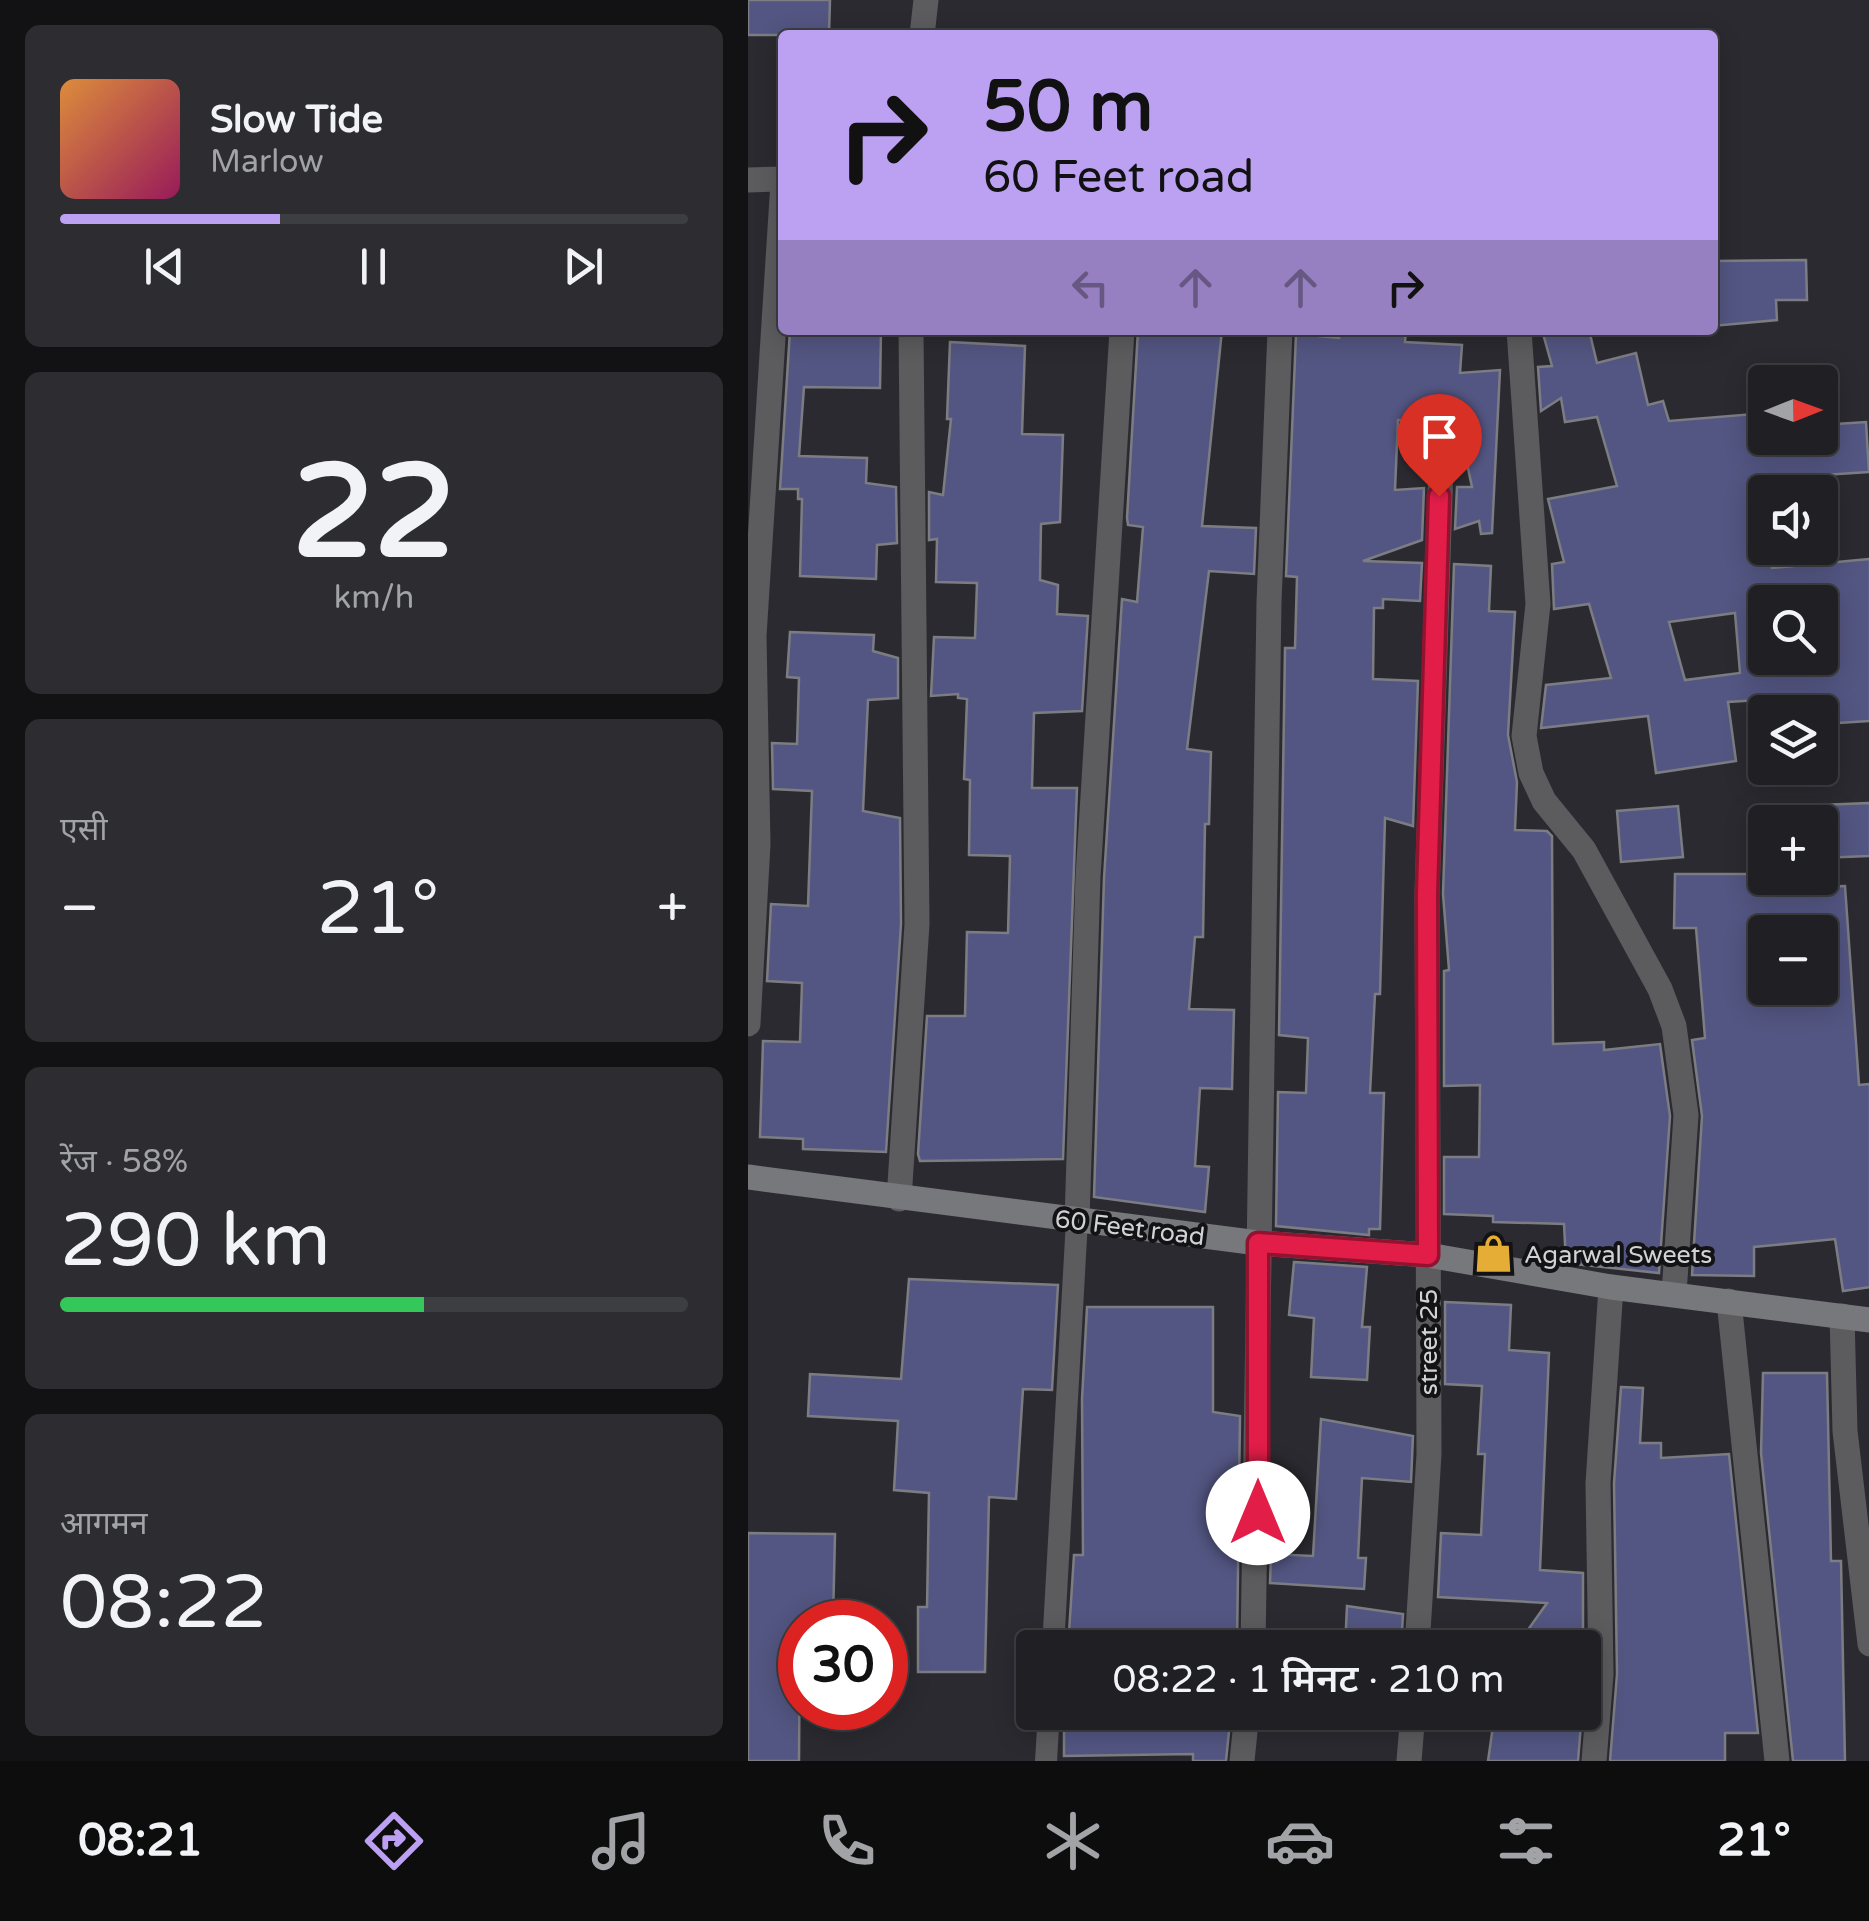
<!DOCTYPE html>
<html lang="hi">
<meta charset="utf-8">
<style>
:root{--surface:#202024;--page:#2d2d31;--text:#f1f3f6;--muted:#a2a3a6;--line:#3d3e41;--accent:#bca0f2}
body{margin:0;font-family:"Varela Round","Noto Sans Devanagari",sans-serif;background:var(--page);color:var(--text);height:100vh;display:flex;flex-direction:column;font-size:38px;white-space:nowrap}
*{box-sizing:border-box;margin:0}
p{font-size:32px;color:var(--muted)}
.icon{flex:none;width:55px;height:55px;fill:none;stroke:currentColor;stroke-width:2;stroke-linecap:round;stroke-linejoin:round}
.map{position:relative;flex:1;overflow:hidden}
.drawer{display:flex;flex-direction:column;gap:25px;padding:25px;background:#121214;width:748px}
.drawer>*{flex:none}
.banner{position:absolute;left:30px;top:30px;width:940px;height:305px;border-radius:10px;box-shadow:0 5px 25px #0003,0 0 0 2px var(--line);background:#bca0f2;color:#111;overflow:hidden}
.needle{width:65px;rotate:89deg}
.fabs{position:absolute;left:1000px;top:365px;display:grid;gap:20px}
.fabs a{display:grid;place-items:center;width:90px;height:90px;border-radius:10px;background:var(--surface);box-shadow:0 5px 25px #0003,0 0 0 2px var(--line);font-size:50px}
.speed{position:absolute;left:30px;top:1600px;display:flex;gap:20px;font-size:50px;font-weight:700;text-align:center}
.speed>*{display:grid;place-content:center;width:130px;height:130px;border-radius:50%;background:var(--surface);box-shadow:0 5px 25px #0003,0 0 0 2px var(--line);line-height:1}
.speed .limit{border:15px solid #d22;background:#fff;color:#111}
.pin{position:absolute;display:grid;place-items:center;width:85px;height:85px;color:#fff;margin:-102px -42px;border-radius:50% 50% 50% 0;rotate:-45deg;box-shadow:0 0 10px #0007}
.pin .icon{rotate:45deg}
.me{position:absolute;width:110px;margin:-55px;rotate:0deg;stroke-linejoin:round;filter:drop-shadow(0 0 8px #0008)}
.turn{display:flex;align-items:center;gap:35px;height:210px;padding:0 40px;font-size:45px}
.turn .icon{width:130px;height:130px;stroke-width:2.5}
.turn b{display:block;font-size:70px;line-height:85px}
.lanes{display:flex;align-items:center;height:95px;padding:0 40px;background:#0003;justify-content:center;gap:50px;direction:ltr}
.lanes .off{opacity:.35}
.big{font-size:75px;font-weight:600;line-height:1.1}
.drawer .tile{flex:1;display:flex;flex-direction:column;justify-content:center;gap:15px;min-width:0;padding:0 35px;border-radius:15px;background:var(--page)}
.drawer .dial{align-items:center;gap:0}
.dial b{font-size:130px;line-height:1}
.song{display:flex;align-items:center;gap:30px}
.cover{width:120px;height:120px;border-radius:15px;background:linear-gradient(135deg,hsl(30 70% 55%),hsl(330 70% 35%))}
.played{height:10px;border-radius:5px;background:linear-gradient(90deg,var(--accent) 35%,var(--line) 35%)}
.keys{display:flex;justify-content:space-around;direction:ltr}
.heat{display:flex;justify-content:space-between;align-items:center;font-size:55px;direction:ltr}
.charge{height:15px;border-radius:8px;background:linear-gradient(90deg,#34c759 58%,var(--line) 0)}
.trip{position:absolute;left:268px;top:1630px;width:585px;height:100px;border-radius:10px;background:var(--surface);box-shadow:0 5px 25px #0003,0 0 0 2px var(--line);font-weight:600;line-height:100px;text-align:center}
.tab-bar{display:flex;height:160px;justify-content:space-around;align-items:center;background:#0d0d0e;color:var(--muted)}
.tab-bar .icon{width:70px;height:70px}
.tab-bar .active{color:var(--accent)}
.tab-bar b{font-size:45px;color:var(--text)}
main{display:flex;flex:1;min-height:0}
.map>svg:first-child{display:block}
.building{fill:#535682;stroke:#7c7d83;stroke-width:2.5;fill-rule:evenodd}
.lines{fill:none;stroke-linecap:round;stroke-linejoin:round}
.lane{stroke:#5c5c5f;stroke-width:22}
.street{stroke:#5c5c5f;stroke-width:25}
.secondary{stroke:#77787c;stroke-width:25}
.route-casing{stroke:#92132f;stroke-width:25}
.route{stroke:#e11d48;stroke-width:18}
.labels{text-anchor:middle;stroke-width:8;stroke-linejoin:round;paint-order:stroke}
.street-label{font-size:25px;fill:#d1d2d6;stroke:#131316}
.poi-label{font-size:25px;fill:#d1d2d6;stroke:#131316;text-anchor:start}
</style>
<main>
<section class="drawer">
<div class="tile">
<div class="song"><i class="cover"></i><div><b>Slow Tide</b><p>Marlow</p></div></div>
<div class="played"></div>
<div class="keys"><svg class="icon" aria-label="previous" viewBox="0 0 24 24"><path d="M18 5L8 12l10 7zM5 5v14"/></svg><svg class="icon" aria-label="pause" viewBox="0 0 24 24"><path d="M8 5v14M16 5v14"/></svg><svg class="icon" aria-label="next" viewBox="0 0 24 24"><path d="M6 5l10 7-10 7zM19 5v14"/></svg></div>
</div>
<div class="tile dial"><b>22</b><p>km/h</p></div>
<div class="tile"><p>एसी</p>
<div class="heat"><a>−</a><b class="big">21°</b><a>+</a></div>
</div>
<div class="tile"><p>रेंज · 58%</p><b class="big">290 km</b><div class="charge"></div></div>
<div class="tile"><p>आगमन</p><b class="big">08:22</b></div>
</section>
<div class="map">
<svg width="1122" height="1761" viewBox="0 0 1122 1761">
<rect width="100%" height="100%" fill="#2a2a30"/>
<!-- building -->
<g class="building">
<polygon points="0,0 82,0 81,35 0,35"/>
<polygon points="1058,260 1059,300 1028,300 1029,320 965,326 965,261"/>
<polygon points="42,330 133,330 132,388 56,387 51,456 119,458 118,483 148,487 149,543 129,545 128,579 52,576 54,499 50,499 50,489 32,489"/>
<polygon points="390,330 474,330 454,526 508,528 506,574 461,571 439,749 463,752 461,824 457,824 455,937 447,937 441,1009 486,1010 484,1089 452,1088 447,1166 461,1167 457,1212 346,1197 356,878 374,599 389,602 395,527 380,525 379,518"/>
<polygon points="591,330 658,330 657,342 714,345 712,373 752,370 744,533 733,534 731,521 707,529 709,487 724,487 710,422 650,420 647,490 676,488 674,540 615,561 674,563 672,601 635,599 635,608 626,608 625,679 670,681 665,826 637,818 632,994 627,994 622,1093 636,1093 632,1229 621,1229 621,1235 528,1226 530,1092 558,1093 560,1038 531,1035 537,648 547,648 549,577 538,576 548,334 591,338"/>
<path d="M794,330H841L849,363L888,353L900,405L915,401L921,421L1018,413V438H1072V425L1118,422L1121,472L1031,478L1032,492H1014L1018,548H1022L1024,568L1122,559V721L1076,724L1074,696L980,702L988,761L908,773L900,716L793,728L798,685L863,678L841,604L806,609L804,564L816,562L800,499L869,486L849,417L817,422L813,398L793,411L790,367L804,366ZM1018,602H1072V658H1018ZM987,613L992,673L937,680L921,622Z"/>
<polygon points="202,342 277,346 274,434 315,435 312,522 293,524 292,580 310,585 309,614 340,616 334,711 286,713 284,788 329,788 315,1159 172,1161 170,1154 179,1016 217,1016 219,932 260,933 262,856 221,855 222,780 216,779 219,699 210,698 210,694 183,696 186,637 227,638 229,583 188,582 189,539 181,540 181,492 195,495 203,419 199,419"/>
<polygon points="706,564 743,566 741,611 767,612 760,735 769,782 767,830 799,831 804,836 805,1044 856,1042 856,1050 912,1044 922,1116 911,1273 818,1263 816,1224 745,1222 745,1216 696,1214 696,1157 731,1157 732,1085 696,1086 696,971 701,970 695,894"/>
<polygon points="42,632 126,635 125,651 150,658 150,698 120,700 115,811 152,818 153,924 138,1152 55,1149 55,1139 12,1137 15,1041 52,1042 54,983 19,981 23,904 60,906 64,791 25,789 24,743 49,744 51,678 39,677"/>
<polygon points="1122,803 1122,856 1072,858 1072,805"/>
<polygon points="930,806 935,857 873,862 869,811"/>
<path d="M927,874H1013V888L1097,886L1111,1085L1122,1084V1287L1095,1291L1087,1239L1006,1247V1276L944,1275L954,1116L944,1040L957,1038L948,928H926ZM1018,932H1072V988H1018Z"/>
<polygon points="546,1262 619,1267 614,1327 622,1327 619,1380 563,1377 566,1318 541,1315"/>
<polygon points="161,1279 310,1285 304,1390 275,1389 268,1499 241,1497 237,1672 170,1672 170,1607 179,1607 181,1493 146,1490 150,1421 60,1416 62,1374 153,1379"/>
<polygon points="697,1302 763,1305 761,1350 801,1353 792,1570 835,1573 835,1695 835,1648 767,1648 799,1603 690,1597 693,1533 733,1535 737,1454 730,1454 734,1386 697,1384"/>
<polygon points="339,1307 465,1307 465,1412 492,1416 489,1647 320,1648 326,1555 335,1555 334,1399"/>
<polygon points="1015,1373 1079,1373 1083,1561 1093,1561 1097,1761 1045,1761 1013,1453"/>
<polygon points="873,1387 895,1388 892,1443 913,1443 913,1458 981,1454 1010,1733 977,1733 977,1761 862,1761 869,1674 866,1483"/>
<polygon points="573,1419 665,1436 663,1482 614,1478 610,1558 618,1558 616,1589 522,1583 523,1554 565,1556"/>
<polygon points="0,1533 87,1534 85,1622 52,1622 51,1761 0,1761"/>
<polygon points="599,1606 655,1614 653,1648 597,1648"/>
<polygon points="316,1712 483,1712 478,1761 445,1761 445,1754 316,1756"/>
<polygon points="747,1712 834,1712 830,1761 740,1761"/>
</g>
<g class="lines">
<!-- lane -->
<g class="lane">
<polyline points="305,1648 329,1220"/>
<polyline points="298,1761 301,1712"/>
</g>
<!-- street -->
<g class="street">
<polyline points="174,35 178,0"/>
<polyline points="0,180 35,179"/>
<polyline points="771,330 790,604 776,736 783,773 796,801 836,850 912,989 926,1026 938,1115 926,1294"/>
<polyline points="0,1024 10,844 6,636 35,182"/>
<polyline points="151,1199 169,924 163,330"/>
<polyline points="329,1220 340,877 374,330"/>
<polyline points="981,1301 1029,1761"/>
<polyline points="1094,1316 1097,1431 1122,1644"/>
<polyline points="505,1648 521,602 532,330"/>
<polyline points="669,1648 681,1454 679,894 694,435"/>
<polyline points="494,1761 499,1712"/>
<polyline points="661,1761 665,1712"/>
<polyline points="846,1761 853,1674 850,1483 863,1287"/>
</g>
<!-- secondary -->
<polyline class="secondary" points="0,1177 510,1243 680,1255 863,1287 1122,1320"/>
</g>
<g class="lines">
<defs>
<polyline id="route" points="510,1513 510,1243 680,1255 679,894 691,496"/>
</defs>
<!-- route casing -->
<use href="#route" class="route-casing"/>
<!-- route -->
<use href="#route" class="route"/>
</g>
<!-- icons -->
<defs>
<symbol id="shop-bare" viewBox="-9 -9 18 18"><path d="M-5-2.5h2.3a2.7 3.5 0 0 1 5.4 0H5L5.5 6h-11ZM-1.5-2.5h3a1.5 2.3 0 0 0-3 0Z" fill="#e5ad36" stroke="#131316" stroke-width="2.5" paint-order="stroke"/></symbol>
</defs>
<g fill-rule="evenodd">
<use href="#shop-bare" x="718" y="1226" width="55" height="55"/>
</g>
<g class="labels">
<!-- street labels -->
<g class="street-label">
<text transform="translate(382 1227) rotate(7)" y="9">60 Feet road</text>
<text transform="translate(680 1342) rotate(-90)" y="9">street 25</text>
</g>
<!-- poi labels -->
<g class="poi-label">
<text x="776" y="1263">Agarwal Sweets</text>
</g>
</g>
</svg>
<div class="fabs">
<a><svg class="needle" viewBox="-14 -14 28 28"><path d="M0-13l5 13h-10z" fill="#e53935"/><path d="M0 13l5-13h-10z" fill="#a2a3a6"/></svg></a>
<a><svg class="icon" aria-label="sound" viewBox="0 0 24 24"><path d="M4 9h4l5-4v14l-5-4H4zM17 9q2 3 0 6"/></svg></a>
<a><svg class="icon" aria-label="search" viewBox="0 0 24 24"><circle cx="10" cy="10" r="6"/><path d="M15 15l6 6"/></svg></a>
<a><svg class="icon" aria-label="layers" viewBox="0 0 24 24"><path d="M12 4l9 5-9 5-9-5zM3 14l9 5 9-5"/></svg></a>
<a>+</a>
<a>−</a>
</div>
<div class="speed"><div class="limit">30</div></div>
<div class="pin" style="left:691px;top:496px;background:#d93025"><svg class="icon" aria-label="arrive" viewBox="0 0 24 24"><path d="M6 21V4h12l-3 4 3 4H6"/></svg></div>
<svg class="me" style="left:510px;top:1513px" viewBox="-20 -20 40 40"><circle r="19" fill="#fff"/><path d="M0-13L10 11 0 6-10 11z" fill="#e11d48"/></svg>
<div class="trip">08:22 · 1 मिनट · 210 m</div>
<div class="banner">
<div class="turn"><svg class="icon" aria-label="right" viewBox="0 0 24 24"><path d="M7 20v-9h11M14 6l5 5-5 5"/></svg><div><b>50 m</b>60 Feet road</div></div>
<div class="lanes"><svg class="icon off" aria-label="left" viewBox="0 0 24 24"><path d="M17 20v-9H6M10 6l-5 5 5 5"/></svg><svg class="icon off" aria-label="ahead" viewBox="0 0 24 24"><path d="M12 20V5M6 11l6-6 6 6"/></svg><svg class="icon off" aria-label="ahead" viewBox="0 0 24 24"><path d="M12 20V5M6 11l6-6 6 6"/></svg><svg class="icon" aria-label="right" viewBox="0 0 24 24"><path d="M7 20v-9h11M14 6l5 5-5 5"/></svg></div>
</div>
</div>
</main>
<nav class="tab-bar">
<b>08:21</b>
<svg class="icon active" aria-label="directions" viewBox="0 0 24 24"><path d="M12 3l9 9-9 9-9-9zM9 14v-3h6M13 9l2 2-2 2"/></svg>
<svg class="icon" aria-label="music" viewBox="0 0 24 24"><path d="M9 18V5l10-2v13"/><circle cx="6" cy="18" r="3"/><circle cx="16" cy="16" r="3"/></svg>
<svg class="icon" aria-label="phone" viewBox="0 0 24 24"><path d="M5 4h4l2 5-3 2q2 4 5 5l2-3 5 2v4C11 20 4 13 5 4z"/></svg>
<svg class="icon" aria-label="climate" viewBox="0 0 24 24"><path d="M12 3v18M4 7l16 10M4 17L20 7"/></svg>
<svg class="icon" aria-label="car" viewBox="0 0 24 24"><path d="M5 17H2v-5l4-1 3-4h7l3 4 3 1v5h-3M9 17h6M6 11h13"/><circle cx="7" cy="17" r="2"/><circle cx="17" cy="17" r="2"/></svg>
<svg class="icon" aria-label="filters" viewBox="0 0 24 24"><path d="M4 7h16M4 17h16"/><circle cx="9" cy="7" r="2"/><circle cx="15" cy="17" r="2"/></svg>
<b>21°</b>
</nav>
